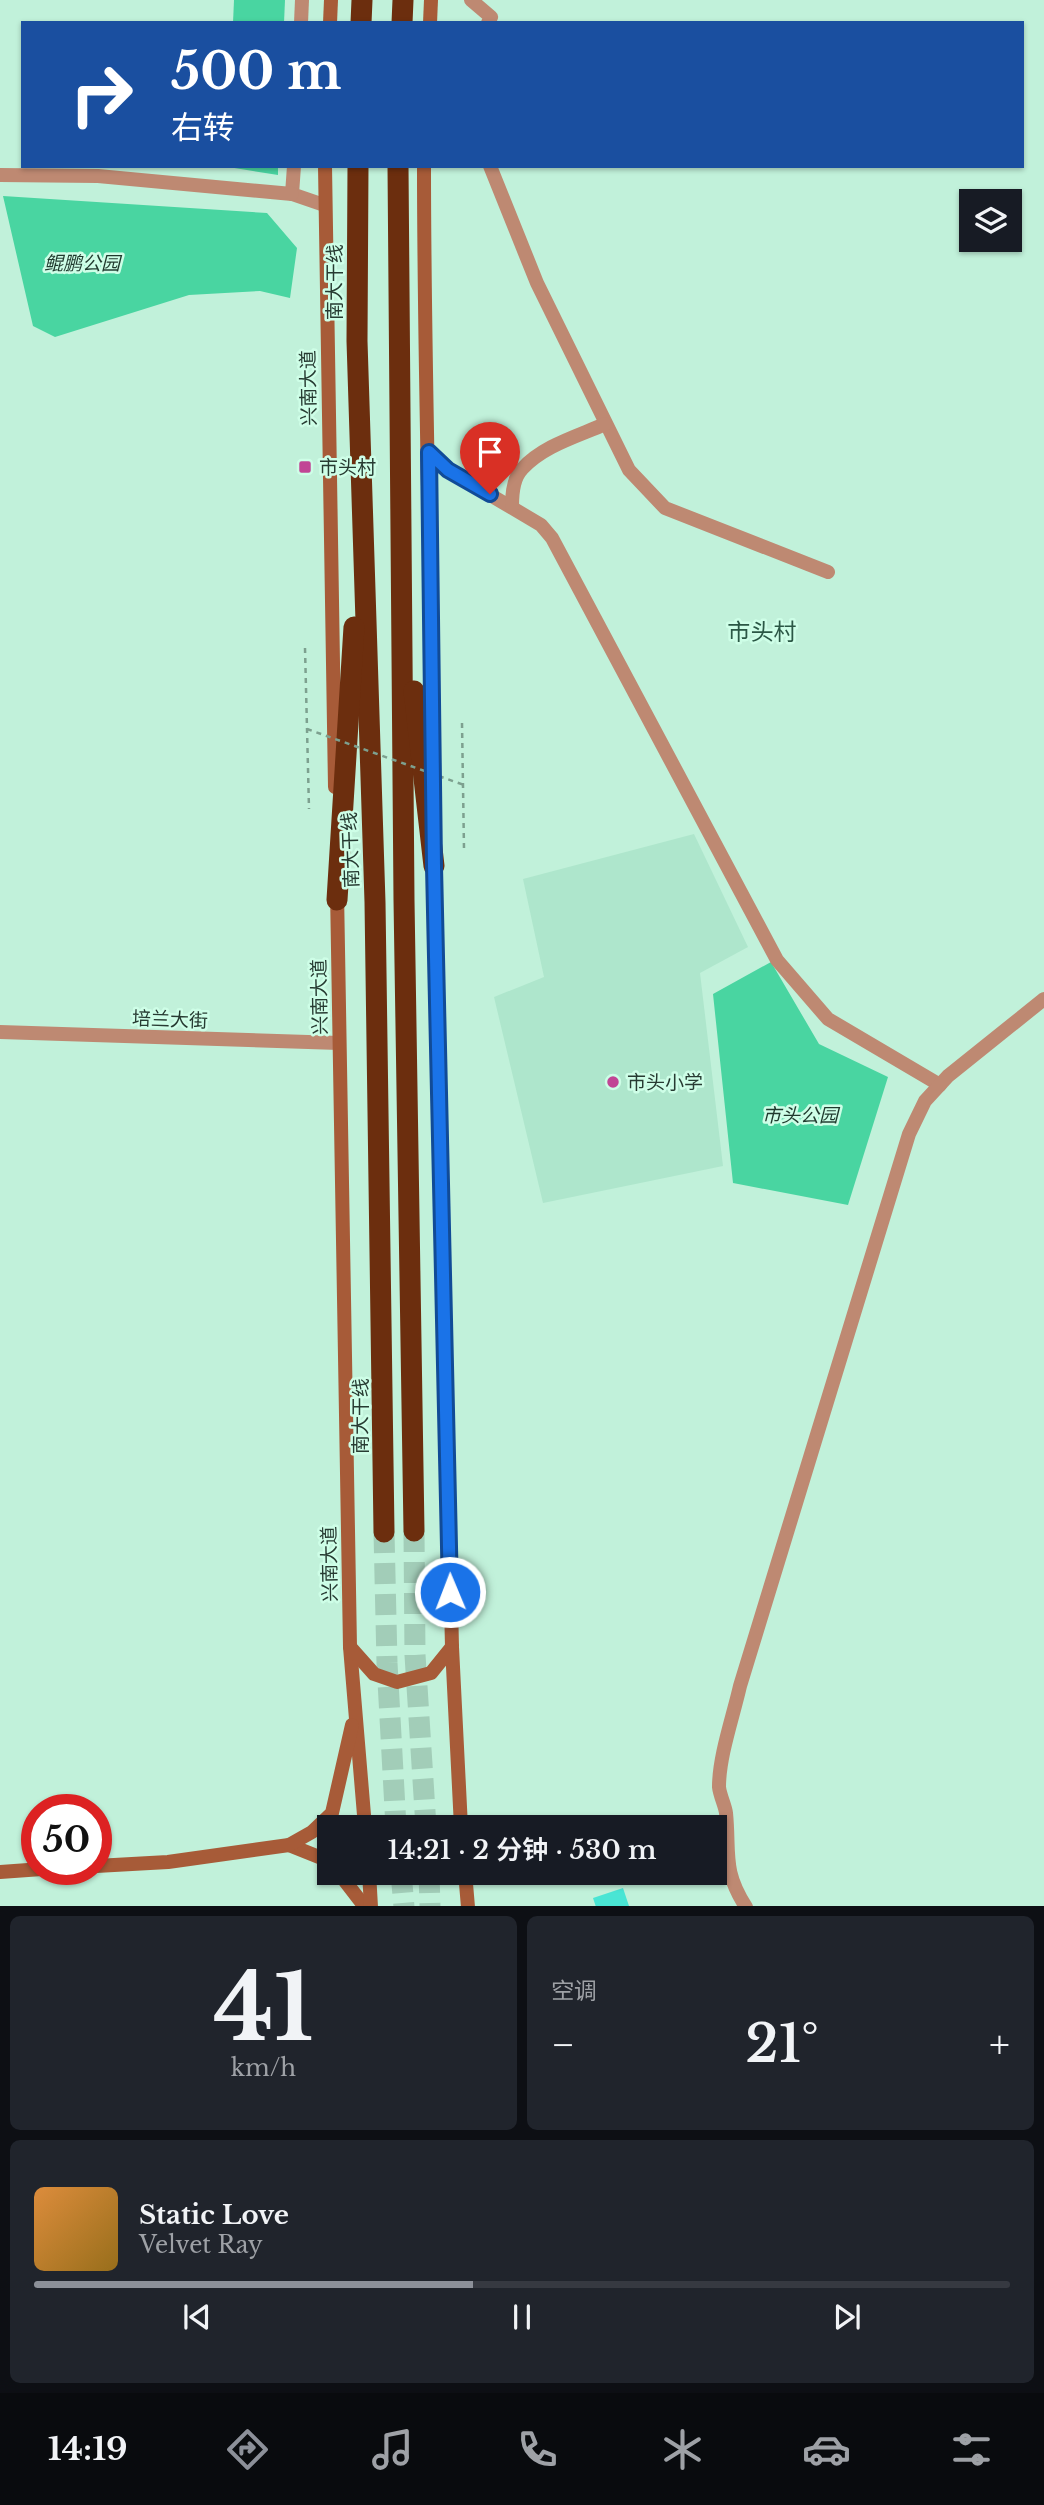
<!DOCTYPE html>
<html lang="zh">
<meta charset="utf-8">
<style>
:root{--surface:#171b24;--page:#20242c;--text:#f1f3f6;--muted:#9ea1a6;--line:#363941;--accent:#8c9099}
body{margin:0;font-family:"Libre Baskerville","Noto Sans SC",serif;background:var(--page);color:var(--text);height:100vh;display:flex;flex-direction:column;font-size:26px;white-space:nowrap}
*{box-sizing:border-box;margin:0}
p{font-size:23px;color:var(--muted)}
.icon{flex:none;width:38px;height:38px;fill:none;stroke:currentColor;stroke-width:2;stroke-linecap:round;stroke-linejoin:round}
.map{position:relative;height:1906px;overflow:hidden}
.drawer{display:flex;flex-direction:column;gap:10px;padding:10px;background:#0d0f14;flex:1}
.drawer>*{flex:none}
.top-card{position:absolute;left:21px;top:21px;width:1003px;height:147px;border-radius:0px;box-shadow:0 2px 5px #0004;background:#1a4fa0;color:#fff;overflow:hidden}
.tools{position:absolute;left:959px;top:189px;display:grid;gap:14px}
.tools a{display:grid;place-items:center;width:63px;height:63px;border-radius:0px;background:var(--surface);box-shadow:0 2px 5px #0004;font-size:35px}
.speed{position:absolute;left:21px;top:1794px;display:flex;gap:14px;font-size:35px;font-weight:700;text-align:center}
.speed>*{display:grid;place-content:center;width:91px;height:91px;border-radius:50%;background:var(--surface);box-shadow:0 2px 5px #0004;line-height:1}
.speed .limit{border:10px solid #d22;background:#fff;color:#111}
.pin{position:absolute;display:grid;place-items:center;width:60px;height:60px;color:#fff;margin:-72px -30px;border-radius:50% 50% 50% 0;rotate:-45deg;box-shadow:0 0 7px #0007}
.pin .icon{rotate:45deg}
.me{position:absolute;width:77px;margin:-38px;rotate:359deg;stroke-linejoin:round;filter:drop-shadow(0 0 5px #0008)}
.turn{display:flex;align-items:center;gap:24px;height:147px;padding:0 35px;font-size:32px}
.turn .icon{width:91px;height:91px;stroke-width:2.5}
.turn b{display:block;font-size:49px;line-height:60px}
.big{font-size:52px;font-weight:600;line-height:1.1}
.drawer .card{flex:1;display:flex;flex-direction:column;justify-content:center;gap:10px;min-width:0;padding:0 24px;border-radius:10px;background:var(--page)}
.drawer .dial{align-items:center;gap:0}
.dial b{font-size:91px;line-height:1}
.song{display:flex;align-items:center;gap:21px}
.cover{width:84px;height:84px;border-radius:10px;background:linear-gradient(135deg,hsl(30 70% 55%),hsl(40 70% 35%))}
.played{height:7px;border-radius:4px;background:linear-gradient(90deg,var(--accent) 45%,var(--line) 45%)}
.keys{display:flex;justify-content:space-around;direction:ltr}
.heat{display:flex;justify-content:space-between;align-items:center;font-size:38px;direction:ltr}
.drawer .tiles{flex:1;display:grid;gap:10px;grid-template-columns:1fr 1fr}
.card:last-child{grid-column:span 2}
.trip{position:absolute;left:317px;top:1815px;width:410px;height:70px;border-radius:0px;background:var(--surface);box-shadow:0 2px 5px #0004;font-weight:600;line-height:70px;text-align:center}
.dock{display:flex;height:112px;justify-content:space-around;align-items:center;background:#090b0e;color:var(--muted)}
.dock .icon{width:49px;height:49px}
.dock .on{color:var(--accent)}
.dock b{font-size:32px;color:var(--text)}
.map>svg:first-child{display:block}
.built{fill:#aee6cc}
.green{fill:#49d5a1}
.building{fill:#49e5d4}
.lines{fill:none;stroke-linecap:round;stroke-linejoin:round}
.highway-tunnel{stroke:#a2cdb8;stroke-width:21;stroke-dasharray:21 10;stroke-linecap:butt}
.path{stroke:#7da08f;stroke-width:2.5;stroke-dasharray:5 5;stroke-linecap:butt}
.street{stroke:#be8972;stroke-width:14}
.secondary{stroke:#a75b38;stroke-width:14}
.highway{stroke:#6c2e0e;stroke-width:21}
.path-bridge{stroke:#7da08f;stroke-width:2.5;stroke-dasharray:5 5;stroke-linecap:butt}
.route-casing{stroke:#114b97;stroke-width:18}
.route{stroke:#1a73e8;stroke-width:12}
.poi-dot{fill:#c14595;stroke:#cefee7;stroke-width:2.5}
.labels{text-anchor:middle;stroke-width:5;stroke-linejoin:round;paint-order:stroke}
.park-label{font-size:19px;font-style:italic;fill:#1f392d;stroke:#cefee7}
.street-label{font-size:19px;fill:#273b32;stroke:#cefee7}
.poi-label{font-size:19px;fill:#273b32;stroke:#cefee7;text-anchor:start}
.quarter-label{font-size:23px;fill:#2b5745;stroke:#cefee7}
</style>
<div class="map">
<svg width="1044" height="1907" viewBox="0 0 1044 1907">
<rect width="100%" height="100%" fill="#c1f1da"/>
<!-- built -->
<polygon class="built" points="694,834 748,947 700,973 723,1166 543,1203 494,997 544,977 523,879"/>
<!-- green -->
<g class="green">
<polygon points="234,0 285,0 284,23 233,23"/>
<polygon points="222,166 278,166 278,175"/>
<polygon points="3,196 267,213 297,248 290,298 260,291 189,295 55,337 33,326"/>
<polygon points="771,962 819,1044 888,1077 848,1205 733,1183 713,994"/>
</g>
<!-- building -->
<polygon class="building" points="623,1888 629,1906 596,1907 593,1898"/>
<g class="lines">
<!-- highway-tunnel -->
<g class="highway-tunnel">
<polyline points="414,1531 415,1655 426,1827"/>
<polyline points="384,1532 387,1663 396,1827"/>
<polyline points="401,1872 404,1907"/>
<polyline points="429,1872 430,1907"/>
</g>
<!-- path -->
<g class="path">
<polyline points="305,648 309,809"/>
<polyline points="462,723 464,849"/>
</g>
<!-- street -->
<g class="street">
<polyline points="471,0 491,17 488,23"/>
<polyline points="301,23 302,0"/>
<polyline points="294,166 292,194 324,205"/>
<polyline points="490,166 537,283 629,470 665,508 828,572"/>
<polyline points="0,175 98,176 292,194"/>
<polyline points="428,452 448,470 541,525 552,538 777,960 828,1019 940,1085"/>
<path d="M512,506C512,494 513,478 522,469C542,446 578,436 605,424"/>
<polyline points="0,1032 339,1043"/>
<path d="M746,1907C722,1870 730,1853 726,1813C725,1805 720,1796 719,1787C719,1756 733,1717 740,1686L909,1134L925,1101L948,1076L1044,999"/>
</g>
<!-- secondary -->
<g class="secondary">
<polyline points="330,23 331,0"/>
<polyline points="430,23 431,0"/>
<polyline points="325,166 335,787"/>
<path d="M424,166C424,372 431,577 433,783"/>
<polyline points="434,859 452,1647 461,1827"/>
<polyline points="337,891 350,1647 365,1827"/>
<polyline points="350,1647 374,1674 397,1682 431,1673 452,1647"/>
<polyline points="289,1845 329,1861"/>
<polyline points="96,1866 168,1862 289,1845 312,1832 332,1813 352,1725"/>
<polyline points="0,1872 42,1869"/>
<polyline points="338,1872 365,1907"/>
<polyline points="369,1872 371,1907"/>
<polyline points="465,1872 468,1907"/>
</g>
<!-- highway -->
<g class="highway">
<polyline points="361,23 362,0"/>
<polyline points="402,23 403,0"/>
<polyline points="358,166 357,341 375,902 384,1532"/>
<polyline points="398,166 404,900 414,1531"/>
<polyline points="414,691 434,866"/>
<polyline points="337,900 354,627"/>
</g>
<!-- path-bridge -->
<polyline class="path-bridge" points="307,729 464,785"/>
</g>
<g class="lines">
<defs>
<polyline id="route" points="450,1592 434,866 429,452 448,470 490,494"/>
</defs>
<!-- route casing -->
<use href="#route" class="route-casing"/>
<!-- route -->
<use href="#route" class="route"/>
</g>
<!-- markers -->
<g class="poi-dot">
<rect x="298" y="460" width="14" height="14" rx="3.5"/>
<circle cx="613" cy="1082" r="7"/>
</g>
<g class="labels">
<!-- park labels -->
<g class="park-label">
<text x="82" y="270">鲲鹏公园</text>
<text x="800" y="1122">市头公园</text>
</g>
<!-- street labels -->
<g class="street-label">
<text transform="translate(334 282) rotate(-90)" y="7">南大干线</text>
<text transform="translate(308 388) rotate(-91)" y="7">兴南大道</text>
<text transform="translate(350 850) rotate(-92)" y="7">南大干线</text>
<text transform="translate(319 997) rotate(-91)" y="7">兴南大道</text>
<text transform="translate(170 1019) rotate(2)" y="7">培兰大街</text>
<text transform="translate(360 1416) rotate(-90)" y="7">南大干线</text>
<text transform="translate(329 1564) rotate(-91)" y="7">兴南大道</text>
</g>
<!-- poi labels -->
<g class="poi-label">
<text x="319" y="474">市头村</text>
<text x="627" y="1089">市头小学</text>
</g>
<!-- quarter labels -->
<g class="quarter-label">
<text x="762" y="640">市头村</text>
</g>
</g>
</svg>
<div class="tools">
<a><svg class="icon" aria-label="layers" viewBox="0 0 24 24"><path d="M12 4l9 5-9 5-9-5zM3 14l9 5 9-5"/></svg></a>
</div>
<div class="speed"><div class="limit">50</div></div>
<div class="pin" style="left:490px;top:494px;background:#d93025"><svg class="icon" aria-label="arrive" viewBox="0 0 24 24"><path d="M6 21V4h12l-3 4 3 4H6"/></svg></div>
<svg class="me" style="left:450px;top:1592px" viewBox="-20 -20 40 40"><circle r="17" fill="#1a73e8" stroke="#fff" stroke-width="3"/><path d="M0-11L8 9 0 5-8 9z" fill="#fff"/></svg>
<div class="trip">14:21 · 2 分钟 · 530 m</div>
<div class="top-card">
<div class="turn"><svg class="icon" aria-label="right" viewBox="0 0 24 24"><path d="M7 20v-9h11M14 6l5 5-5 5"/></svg><div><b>500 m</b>右转</div></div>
</div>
</div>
<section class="drawer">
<div class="tiles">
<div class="card dial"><b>41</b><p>km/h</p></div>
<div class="card"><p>空调</p>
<div class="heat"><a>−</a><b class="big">21°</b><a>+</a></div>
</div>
<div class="card">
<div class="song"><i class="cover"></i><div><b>Static Love</b><p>Velvet Ray</p></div></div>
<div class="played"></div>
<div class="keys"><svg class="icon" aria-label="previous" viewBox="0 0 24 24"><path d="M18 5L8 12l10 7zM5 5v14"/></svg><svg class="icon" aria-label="pause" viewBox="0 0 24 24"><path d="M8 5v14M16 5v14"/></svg><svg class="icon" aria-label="next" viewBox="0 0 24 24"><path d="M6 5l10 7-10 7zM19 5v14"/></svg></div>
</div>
</div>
</section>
<nav class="dock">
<b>14:19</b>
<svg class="icon on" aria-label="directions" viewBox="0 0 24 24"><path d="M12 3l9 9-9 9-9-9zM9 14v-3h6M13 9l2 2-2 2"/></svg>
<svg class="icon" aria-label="music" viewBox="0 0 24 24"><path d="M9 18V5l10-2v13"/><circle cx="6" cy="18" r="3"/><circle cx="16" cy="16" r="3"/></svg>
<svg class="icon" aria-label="phone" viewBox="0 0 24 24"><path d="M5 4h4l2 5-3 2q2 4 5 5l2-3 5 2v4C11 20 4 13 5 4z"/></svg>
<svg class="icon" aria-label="climate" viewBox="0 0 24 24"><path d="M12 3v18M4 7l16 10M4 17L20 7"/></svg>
<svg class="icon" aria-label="car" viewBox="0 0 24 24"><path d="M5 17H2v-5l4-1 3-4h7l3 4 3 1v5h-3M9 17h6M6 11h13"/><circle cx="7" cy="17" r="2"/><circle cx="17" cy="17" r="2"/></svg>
<svg class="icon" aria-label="filters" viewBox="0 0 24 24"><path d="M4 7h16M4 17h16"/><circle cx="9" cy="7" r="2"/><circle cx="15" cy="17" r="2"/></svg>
</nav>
